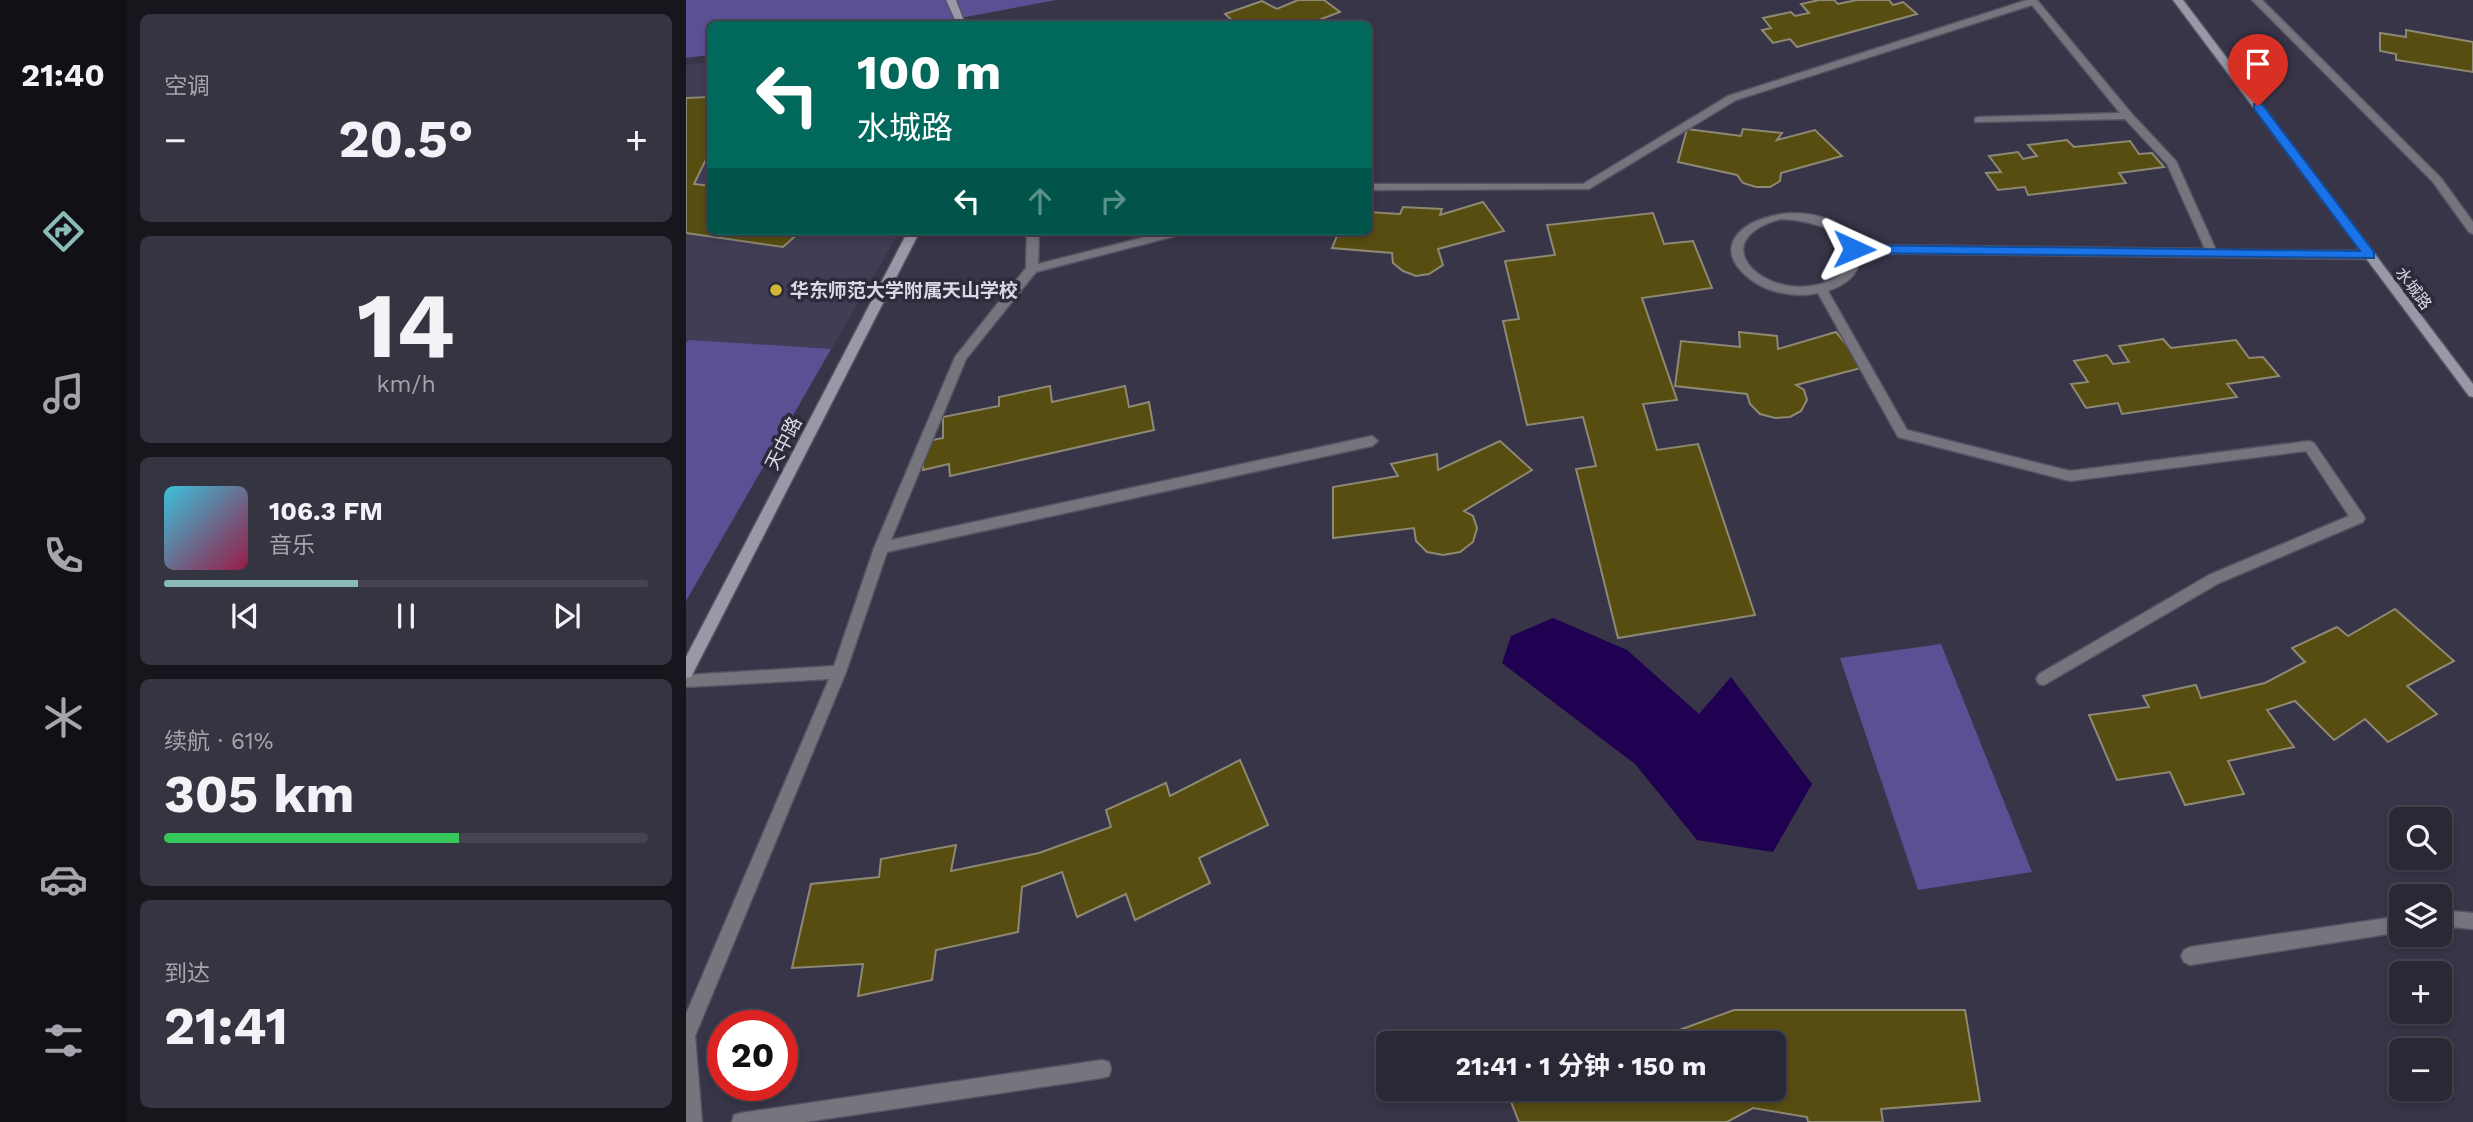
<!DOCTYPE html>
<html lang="zh">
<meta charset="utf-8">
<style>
:root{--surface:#292835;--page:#353441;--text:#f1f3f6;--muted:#a5a6ad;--line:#454450;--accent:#8bbbb9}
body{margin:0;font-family:"Work Sans","Noto Sans SC",sans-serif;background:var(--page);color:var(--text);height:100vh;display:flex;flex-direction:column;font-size:26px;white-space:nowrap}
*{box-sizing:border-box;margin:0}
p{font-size:23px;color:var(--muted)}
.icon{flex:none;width:38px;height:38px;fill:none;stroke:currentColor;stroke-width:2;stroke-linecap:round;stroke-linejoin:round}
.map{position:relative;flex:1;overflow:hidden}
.sheet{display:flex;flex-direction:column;gap:14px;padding:14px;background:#17161d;width:560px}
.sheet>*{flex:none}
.guide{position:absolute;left:21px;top:21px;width:665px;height:214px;border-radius:10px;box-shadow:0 4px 10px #0003,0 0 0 2px var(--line);background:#00695c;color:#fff;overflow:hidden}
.fabs{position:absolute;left:1703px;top:807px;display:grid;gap:14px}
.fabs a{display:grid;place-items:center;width:63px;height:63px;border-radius:10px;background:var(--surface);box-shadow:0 4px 10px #0003,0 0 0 2px var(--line);font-size:35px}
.speed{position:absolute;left:21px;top:1010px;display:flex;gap:14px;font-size:35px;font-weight:700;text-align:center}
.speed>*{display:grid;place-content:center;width:91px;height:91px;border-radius:50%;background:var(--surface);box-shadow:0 4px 10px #0003,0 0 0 2px var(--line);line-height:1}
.speed .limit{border:10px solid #d22;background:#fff;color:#111}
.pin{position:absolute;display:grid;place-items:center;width:60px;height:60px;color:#fff;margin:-72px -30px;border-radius:50% 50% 50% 0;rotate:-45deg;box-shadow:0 0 7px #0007}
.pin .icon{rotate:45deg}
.me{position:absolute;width:77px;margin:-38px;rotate:91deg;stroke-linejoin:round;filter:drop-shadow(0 0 5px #0008)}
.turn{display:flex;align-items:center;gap:24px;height:147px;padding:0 35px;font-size:32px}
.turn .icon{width:91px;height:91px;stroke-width:2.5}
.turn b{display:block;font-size:49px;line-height:60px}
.lanes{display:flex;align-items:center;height:66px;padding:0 35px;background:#0003;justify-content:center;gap:35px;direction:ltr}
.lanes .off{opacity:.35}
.big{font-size:52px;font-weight:700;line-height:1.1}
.sheet .tile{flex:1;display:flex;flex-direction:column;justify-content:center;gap:10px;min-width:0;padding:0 24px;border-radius:10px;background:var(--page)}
.sheet .dial{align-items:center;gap:0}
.dial b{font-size:91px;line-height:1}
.song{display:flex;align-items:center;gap:21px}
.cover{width:84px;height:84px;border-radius:10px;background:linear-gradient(135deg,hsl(190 70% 55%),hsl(340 70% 35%))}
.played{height:7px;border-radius:4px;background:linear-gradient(90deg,var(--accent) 40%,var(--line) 40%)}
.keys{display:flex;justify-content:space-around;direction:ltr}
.heat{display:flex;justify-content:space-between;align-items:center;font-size:38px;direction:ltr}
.charge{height:10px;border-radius:5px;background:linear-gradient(90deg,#34c759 61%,var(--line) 0)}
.trip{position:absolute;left:690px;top:1031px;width:410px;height:70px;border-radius:10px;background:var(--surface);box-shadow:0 4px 10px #0003,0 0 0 2px var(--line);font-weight:700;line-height:70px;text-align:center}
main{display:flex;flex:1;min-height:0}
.tab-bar{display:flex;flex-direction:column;width:126px;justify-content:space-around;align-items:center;background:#101015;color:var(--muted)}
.tab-bar .icon{width:49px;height:49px}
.tab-bar .current{color:var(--accent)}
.tab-bar b{font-size:32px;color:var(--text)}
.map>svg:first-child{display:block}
.built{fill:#403d55}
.green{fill:#5c5095}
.water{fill:#1f0051}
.building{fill:#584d11;stroke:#8d8974;stroke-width:2}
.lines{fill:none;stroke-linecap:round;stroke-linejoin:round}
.lane-casing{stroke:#545363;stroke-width:3}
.secondary-casing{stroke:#545363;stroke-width:3}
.lane{fill:#76757e;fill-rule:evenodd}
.secondary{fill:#9998a6;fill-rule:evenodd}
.route{fill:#1a73e8;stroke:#114b97;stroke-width:2}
.poi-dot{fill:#d0b736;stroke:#2c2b3c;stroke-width:2.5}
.labels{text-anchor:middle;stroke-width:7;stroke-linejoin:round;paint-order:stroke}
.far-street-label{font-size:16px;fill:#d9d9e4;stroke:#2c2b3c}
.poi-label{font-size:19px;font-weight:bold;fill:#d9d9e4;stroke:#2c2b3c;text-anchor:start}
.street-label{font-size:19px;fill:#d9d9e4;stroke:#2c2b3c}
</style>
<main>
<nav class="tab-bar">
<b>21:40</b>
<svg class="icon current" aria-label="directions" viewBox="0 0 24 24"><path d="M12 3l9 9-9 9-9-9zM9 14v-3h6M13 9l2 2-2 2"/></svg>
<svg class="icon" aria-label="music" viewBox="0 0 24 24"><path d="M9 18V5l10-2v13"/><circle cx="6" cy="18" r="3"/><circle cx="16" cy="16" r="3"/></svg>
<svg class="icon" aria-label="phone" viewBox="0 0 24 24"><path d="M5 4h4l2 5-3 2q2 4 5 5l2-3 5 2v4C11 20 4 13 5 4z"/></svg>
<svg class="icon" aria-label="climate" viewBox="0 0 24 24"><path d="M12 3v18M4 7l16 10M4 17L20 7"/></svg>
<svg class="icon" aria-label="car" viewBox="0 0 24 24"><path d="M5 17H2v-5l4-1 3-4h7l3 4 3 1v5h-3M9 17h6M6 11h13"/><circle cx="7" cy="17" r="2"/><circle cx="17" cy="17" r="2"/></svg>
<svg class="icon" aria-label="filters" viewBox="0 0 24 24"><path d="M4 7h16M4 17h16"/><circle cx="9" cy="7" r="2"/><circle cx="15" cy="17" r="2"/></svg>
</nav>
<section class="sheet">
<div class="tile"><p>空调</p>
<div class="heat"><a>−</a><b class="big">20.5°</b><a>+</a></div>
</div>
<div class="tile dial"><b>14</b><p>km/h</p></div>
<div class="tile">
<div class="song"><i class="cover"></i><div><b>106.3 FM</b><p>音乐</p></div></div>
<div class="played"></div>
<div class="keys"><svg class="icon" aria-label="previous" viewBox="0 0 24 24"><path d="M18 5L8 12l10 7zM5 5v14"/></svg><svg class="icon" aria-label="pause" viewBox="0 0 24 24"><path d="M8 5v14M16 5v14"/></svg><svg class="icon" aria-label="next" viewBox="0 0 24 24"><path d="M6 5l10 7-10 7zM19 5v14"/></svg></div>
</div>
<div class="tile"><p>续航 · 61%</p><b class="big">305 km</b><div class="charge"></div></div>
<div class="tile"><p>到达</p><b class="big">21:41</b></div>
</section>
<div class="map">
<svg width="1787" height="1122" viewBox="0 0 1787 1122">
<rect width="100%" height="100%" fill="#373547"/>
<!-- built -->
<polygon class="built" points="24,62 24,231 214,231 0,601 0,65"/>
<!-- green -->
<g class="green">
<polygon points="0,0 370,0 242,24 24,24 24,55 0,58"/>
<polygon points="4,340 145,349 0,601 0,342"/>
<polygon points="1255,644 1346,872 1232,890 1154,658"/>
</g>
<!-- water -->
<polygon class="water" points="867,618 941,650 1013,714 1045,677 1126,784 1087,852 1011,840 949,764 816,663 825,636"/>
<!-- building -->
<g class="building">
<polygon points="612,0 638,0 654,12 622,24 550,24 539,14 576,1 591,9"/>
<polygon points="1133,0 1148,0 1152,4 1171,0 1203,0 1207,5 1217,2 1231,14 1111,47 1104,39 1087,43 1076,30 1085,28 1077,18 1105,12 1109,16 1123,13 1115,4"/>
<polygon points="1720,30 1787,42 1787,72 1710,60 1710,54 1694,51 1694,33 1720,37"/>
<polygon points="24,97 24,151 8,184 24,186 24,231 115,231 97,247 0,233 0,98"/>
<polygon points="1001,129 1055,136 1057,129 1096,133 1091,140 1129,130 1156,156 1095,173 1094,181 1084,187 1070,187 1057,183 1051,175 992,162"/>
<polygon points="1381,140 1388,147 1444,141 1453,154 1466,153 1478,167 1433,173 1440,183 1342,195 1339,187 1312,190 1300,173 1315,172 1303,156 1332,152 1337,159 1351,156 1342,145"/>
<polygon points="797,202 818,231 752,249 757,265 743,274 730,276 717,271 707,263 706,253 646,248 653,231 682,231 682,212 714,214 717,207 756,209 754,215"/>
<polygon points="967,213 978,244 1007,241 1026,288 956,298 991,400 957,404 971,450 1012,444 1069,615 932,638 890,469 910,466 897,417 841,425 817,321 833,319 819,261 869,255 861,225"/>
<polygon points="1053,332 1091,336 1092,349 1150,332 1179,367 1110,385 1118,390 1121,400 1115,411 1104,417 1089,418 1074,414 1064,404 1061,394 989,386 995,341 1054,347"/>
<polygon points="1477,339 1485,348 1550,340 1563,358 1577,357 1593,376 1541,384 1551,397 1436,414 1432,403 1400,408 1385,384 1402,382 1388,361 1421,355 1427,364 1443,362 1433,346"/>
<polygon points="364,386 366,402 439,386 443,407 463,402 468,430 264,476 263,464 237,470 237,442 257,438 257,417 313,406 313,397"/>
<polygon points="814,441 846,470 778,511 787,516 791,528 787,542 774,552 757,555 741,552 730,541 728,528 647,538 647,487 712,476 705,464 751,454 752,470"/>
<polygon points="1709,609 1768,661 1721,686 1751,714 1702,742 1679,719 1648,740 1609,701 1581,710 1608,747 1542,761 1558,794 1499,805 1484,772 1431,780 1403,715 1463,707 1457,696 1510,685 1515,698 1579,683 1619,662 1606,648 1651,627 1662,636"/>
<polygon points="554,760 582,825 513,858 524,883 449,920 440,894 391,917 376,872 336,887 332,932 250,950 246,980 172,996 177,964 106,968 125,884 193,877 195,859 270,845 265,871 353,853 425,827 420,810 480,783 484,796"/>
<polygon points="1048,1010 1279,1010 1294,1101 1195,1109 1197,1122 1122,1122 1121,1117 1067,1108 1041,1122 833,1122 822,1094 837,1088 1087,1088 1087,1043 958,1043"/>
</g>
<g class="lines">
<defs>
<g id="lane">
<path d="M1341,0H1351L1446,114L1490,161L1530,250L1684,251L1690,255L1684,259L1173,253C1176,274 1160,284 1142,291L1221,430L1384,471L1623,441L1628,443L1679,518L1677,522L1533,583L1358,685L1353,684L1350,679L1353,674L1523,575L1663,516L1620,451L1384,481L1212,437L1132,293C1110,298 1082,293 1064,279C995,225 1138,181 1171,245L1519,249L1481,164L1439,119L1289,122V118L1293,117L1434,113L1346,5L1050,100L903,189L682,190V184H897L1042,96ZM1095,219C1122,220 1182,232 1158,272C1099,318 1004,244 1095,219Z"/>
<polygon points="1566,0 1576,0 1755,178 1787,222 1787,234 1783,232 1747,182"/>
<polygon points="341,231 353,231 352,264 483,231 503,231 501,233 350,272 280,359 205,540 686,436 692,441 686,446 201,552 160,672 9,1036 16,1122 0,1122 0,1014 143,679 0,687 0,675 148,666 188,548 269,357 340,268"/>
<polygon points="1754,910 1787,913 1787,929 1754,926"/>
<polygon points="1715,916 1715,932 1504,965 1498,962 1495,956 1498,950 1504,947"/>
<polygon points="416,1060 423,1062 425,1069 423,1076 416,1078 119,1122 46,1122 48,1115 55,1113"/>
</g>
<g id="secondary">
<polygon points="260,0 270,0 279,24 271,24"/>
<polygon points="1487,0 1497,0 1787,384 1787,397 1783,396"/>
<polygon points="222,231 234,231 5,677 0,678 0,657"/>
</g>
</defs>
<!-- lane casing -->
<use href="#lane" class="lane-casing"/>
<!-- secondary casing -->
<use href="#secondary" class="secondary-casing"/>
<!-- lane -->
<use href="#lane" class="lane"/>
<!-- secondary -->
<use href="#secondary" class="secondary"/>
</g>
<!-- route -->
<polygon class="route" points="1568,104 1576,104 1688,252 1688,258 1168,253 1162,249 1168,245 1674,251 1568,109"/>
<!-- markers -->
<circle class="poi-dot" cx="90" cy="290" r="7"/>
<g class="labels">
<!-- far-street labels -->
<g class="far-street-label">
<text transform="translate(1728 288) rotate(53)" y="6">水城路</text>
</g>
<!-- poi labels -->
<g class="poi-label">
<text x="104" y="297">华东师范大学附属天山学校</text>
</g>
<!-- street labels -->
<g class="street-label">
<text transform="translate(97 443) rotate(-63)" y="7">天中路</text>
</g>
</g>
</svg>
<div class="fabs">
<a><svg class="icon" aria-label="search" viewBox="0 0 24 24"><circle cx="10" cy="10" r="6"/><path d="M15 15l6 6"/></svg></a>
<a><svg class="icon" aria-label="layers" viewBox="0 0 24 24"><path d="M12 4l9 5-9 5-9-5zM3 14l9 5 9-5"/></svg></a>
<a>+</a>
<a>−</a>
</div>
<div class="speed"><div class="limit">20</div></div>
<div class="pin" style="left:1572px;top:106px;background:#d93025"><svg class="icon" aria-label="arrive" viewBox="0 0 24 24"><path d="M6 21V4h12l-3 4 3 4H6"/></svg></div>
<svg class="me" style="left:1168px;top:249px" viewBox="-20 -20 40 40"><path d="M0-17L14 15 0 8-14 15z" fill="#1a73e8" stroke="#fff" stroke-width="4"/></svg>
<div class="trip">21:41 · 1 分钟 · 150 m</div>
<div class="guide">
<div class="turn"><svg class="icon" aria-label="left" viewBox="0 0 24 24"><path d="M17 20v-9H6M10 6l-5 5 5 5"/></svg><div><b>100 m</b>水城路</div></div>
<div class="lanes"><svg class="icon" aria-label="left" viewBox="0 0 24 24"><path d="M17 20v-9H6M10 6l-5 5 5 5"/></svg><svg class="icon off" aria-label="ahead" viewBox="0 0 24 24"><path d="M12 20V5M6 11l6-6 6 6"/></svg><svg class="icon off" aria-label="right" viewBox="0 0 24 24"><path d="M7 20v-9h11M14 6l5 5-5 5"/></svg></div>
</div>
</div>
</main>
